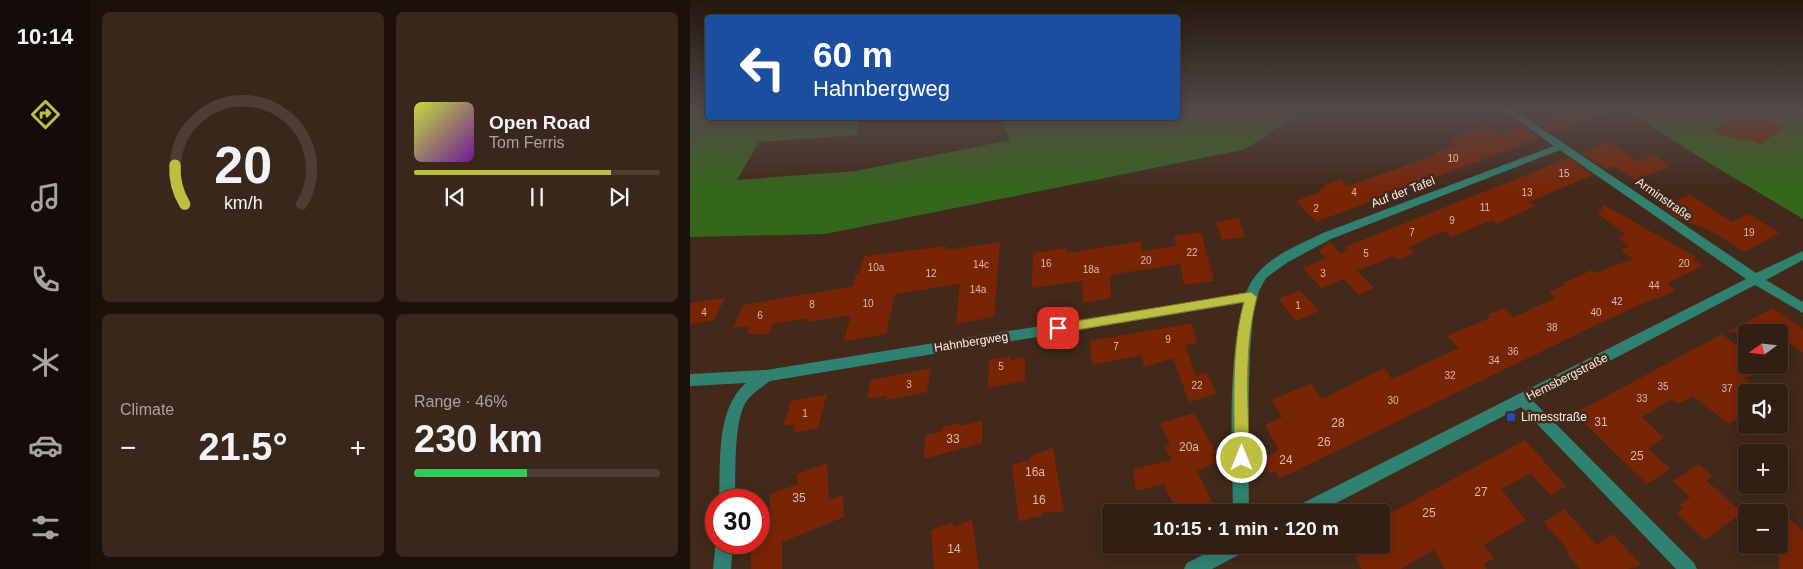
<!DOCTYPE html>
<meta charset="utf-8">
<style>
:root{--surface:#321f13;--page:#3a271c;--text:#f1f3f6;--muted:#a8a2a0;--line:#4d3d33;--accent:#bdbf43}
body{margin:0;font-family:Helvetica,sans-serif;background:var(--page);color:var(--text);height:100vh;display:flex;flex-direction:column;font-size:19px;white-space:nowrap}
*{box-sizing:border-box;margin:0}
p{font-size:16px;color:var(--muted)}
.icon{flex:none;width:28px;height:28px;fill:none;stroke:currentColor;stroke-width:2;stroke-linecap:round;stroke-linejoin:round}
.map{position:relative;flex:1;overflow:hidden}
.sheet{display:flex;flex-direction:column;gap:12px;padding:12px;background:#1c110a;width:600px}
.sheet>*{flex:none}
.hud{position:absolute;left:15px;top:15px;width:475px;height:105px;border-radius:5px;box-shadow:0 2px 12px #0003,0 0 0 1px var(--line);background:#1a4fa0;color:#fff;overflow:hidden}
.needle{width:32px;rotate:255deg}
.buttons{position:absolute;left:1048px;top:324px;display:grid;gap:10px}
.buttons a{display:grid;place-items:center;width:50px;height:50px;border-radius:5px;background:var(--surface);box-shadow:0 2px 12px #0003,0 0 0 1px var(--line);font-size:25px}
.speed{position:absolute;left:15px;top:489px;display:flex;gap:10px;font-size:25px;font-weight:700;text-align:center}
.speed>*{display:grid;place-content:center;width:65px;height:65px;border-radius:50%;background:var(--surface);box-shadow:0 2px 12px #0003,0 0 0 1px var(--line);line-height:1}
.speed .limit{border:8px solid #d22;background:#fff;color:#111}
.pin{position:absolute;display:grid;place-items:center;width:42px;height:42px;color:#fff;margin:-21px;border-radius:10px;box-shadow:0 2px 8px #0006}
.me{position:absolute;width:55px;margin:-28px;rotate:0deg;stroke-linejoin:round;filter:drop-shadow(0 0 4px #0008)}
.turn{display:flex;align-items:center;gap:18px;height:105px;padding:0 25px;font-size:22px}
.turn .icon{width:65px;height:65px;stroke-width:2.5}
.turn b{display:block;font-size:35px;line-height:42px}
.big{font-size:38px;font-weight:700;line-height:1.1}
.sheet .card{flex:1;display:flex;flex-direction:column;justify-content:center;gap:8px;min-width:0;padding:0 18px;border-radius:8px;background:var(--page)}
.sheet .dial{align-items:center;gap:0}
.dial svg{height:130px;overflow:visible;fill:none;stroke:var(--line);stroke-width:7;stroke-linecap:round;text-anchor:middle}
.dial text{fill:var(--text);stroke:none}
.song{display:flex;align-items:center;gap:15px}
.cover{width:60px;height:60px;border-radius:8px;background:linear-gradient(135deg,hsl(70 70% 55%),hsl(280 70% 35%))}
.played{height:5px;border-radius:2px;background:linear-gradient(90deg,var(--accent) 80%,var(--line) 80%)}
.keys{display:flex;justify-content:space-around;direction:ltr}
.heat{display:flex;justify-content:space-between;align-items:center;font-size:28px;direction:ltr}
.charge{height:8px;border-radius:4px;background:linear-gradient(90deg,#34c759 46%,var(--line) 0)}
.sheet .tiles{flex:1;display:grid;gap:12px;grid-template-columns:repeat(2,1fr)}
.trip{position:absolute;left:412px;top:504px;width:288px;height:50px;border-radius:5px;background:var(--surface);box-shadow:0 2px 12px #0003,0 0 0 1px var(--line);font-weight:700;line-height:50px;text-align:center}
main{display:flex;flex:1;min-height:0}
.tabs{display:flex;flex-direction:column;width:90px;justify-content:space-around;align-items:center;background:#140c08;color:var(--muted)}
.tabs .icon{width:35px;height:35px}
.tabs .active{color:var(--accent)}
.tabs b{font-size:22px;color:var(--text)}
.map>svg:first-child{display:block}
.green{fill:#34661c}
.building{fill:#782505}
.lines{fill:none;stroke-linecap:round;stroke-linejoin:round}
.minor{fill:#318170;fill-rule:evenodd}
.route{fill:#bdbf43;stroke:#7b7c2c}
.transit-dot{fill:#1a4fb4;stroke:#422919;stroke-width:2}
.labels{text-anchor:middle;stroke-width:5;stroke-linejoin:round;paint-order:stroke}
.number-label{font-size:10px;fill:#dcbcae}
.street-label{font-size:12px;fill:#fdefe7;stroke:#422919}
.poi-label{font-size:12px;fill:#fdefe7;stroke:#422919;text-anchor:start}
.near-number-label{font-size:12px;fill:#dcbcae}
</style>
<main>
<nav class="tabs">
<b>10:14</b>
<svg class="icon active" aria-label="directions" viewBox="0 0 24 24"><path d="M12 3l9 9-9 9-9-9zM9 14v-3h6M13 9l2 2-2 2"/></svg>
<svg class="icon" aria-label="music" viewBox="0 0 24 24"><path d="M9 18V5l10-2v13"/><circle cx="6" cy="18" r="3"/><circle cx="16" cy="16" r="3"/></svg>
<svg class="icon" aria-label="phone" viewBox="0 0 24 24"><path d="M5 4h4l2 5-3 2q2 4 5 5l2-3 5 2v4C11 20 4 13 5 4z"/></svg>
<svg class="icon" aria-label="climate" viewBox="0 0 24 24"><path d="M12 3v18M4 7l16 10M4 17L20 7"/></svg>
<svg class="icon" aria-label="car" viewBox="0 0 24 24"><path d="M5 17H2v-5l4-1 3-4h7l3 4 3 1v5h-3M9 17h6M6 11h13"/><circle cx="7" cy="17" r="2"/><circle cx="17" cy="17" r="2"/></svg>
<svg class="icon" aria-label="filters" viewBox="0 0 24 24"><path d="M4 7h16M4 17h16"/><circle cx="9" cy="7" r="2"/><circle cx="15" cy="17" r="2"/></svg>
</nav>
<section class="sheet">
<div class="tiles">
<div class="card dial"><svg viewBox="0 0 100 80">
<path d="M14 69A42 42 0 1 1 86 69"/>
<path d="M14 69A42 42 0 0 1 8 45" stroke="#bdbf43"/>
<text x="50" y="56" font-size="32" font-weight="700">20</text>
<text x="50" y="72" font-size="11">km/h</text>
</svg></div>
<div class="card">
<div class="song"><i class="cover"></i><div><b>Open Road</b><p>Tom Ferris</p></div></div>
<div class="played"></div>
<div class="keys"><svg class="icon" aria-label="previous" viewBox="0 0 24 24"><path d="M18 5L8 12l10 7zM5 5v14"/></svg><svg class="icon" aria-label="pause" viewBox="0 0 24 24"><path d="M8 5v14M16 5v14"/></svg><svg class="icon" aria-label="next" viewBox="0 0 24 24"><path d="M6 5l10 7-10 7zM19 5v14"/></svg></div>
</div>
<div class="card"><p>Climate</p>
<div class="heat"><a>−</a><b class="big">21.5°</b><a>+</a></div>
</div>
<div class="card"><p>Range · 46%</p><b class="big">230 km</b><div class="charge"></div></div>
</div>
</section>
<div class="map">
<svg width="1113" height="569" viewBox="0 0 1113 569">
<rect width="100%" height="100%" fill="#422919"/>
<!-- green -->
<g class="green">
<polygon points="0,111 17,111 18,118 169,118 167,135 69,142 47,180 166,171 320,140 310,118 488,118 488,111 604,111 604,116 556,149 425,176 135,234 0,237"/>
<polygon points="938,111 1113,111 1113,219 1011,158"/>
</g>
<!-- building -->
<g class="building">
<polygon points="874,111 917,111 917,112 862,133 845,122"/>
<polygon points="1017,111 1059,111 1096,127 1070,144 1059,139 1051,141 1021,131 1039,121"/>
<polygon points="796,126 808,135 833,126 850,138 626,222 606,201 630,192 628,190 636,187 634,185 651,179 658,186 746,155 744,153 767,145 760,139"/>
<polygon points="918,142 948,161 964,155 981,166 945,180 924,166 916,169 892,153"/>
<polygon points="879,158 902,175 839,202 845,206 807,224 802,220 762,237 755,231 718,247 724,253 708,260 704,256 667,271 684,288 669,295 654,279 631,288 613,268 636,258 629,251 640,242 650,253 658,250 655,247"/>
<polygon points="1000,195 1042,222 1059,214 1089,233 1054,252 1021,231 989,219 971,206"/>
<polygon points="914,205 1006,257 1004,260 1013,266 977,283 986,290 967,299 965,298 908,324 589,479 585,471 580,473 572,459 589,450 575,425 592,417 582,400 621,383 632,399 694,368 702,379 769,348 757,336 801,317 798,314 814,308 824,317 865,298 859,292 875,285 873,283 902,270 906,273 942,259 931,250 939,246 928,238 936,235 908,214"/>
<polygon points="549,218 555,237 532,240 526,222"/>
<polygon points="511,232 524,281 494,285 490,264 420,275 421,298 393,303 392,281 342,288 343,253 376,248 377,253 451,241 452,251 486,246 484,236"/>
<polygon points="310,242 304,317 266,324 270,284 205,294 196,334 154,341 161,315 118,322 119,318 82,324 79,334 57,334 60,326 43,328 53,305 163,286 166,274 169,273 174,256 256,246 256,250"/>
<polygon points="610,290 629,311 606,321 588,299"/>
<polygon points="35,298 24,320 0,324 0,303"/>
<polygon points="1083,308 1113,329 1113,353 1089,335 1089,332 1037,332"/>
<polygon points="502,323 507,343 495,345 506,376 517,372 526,394 499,402 483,358 454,367 452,355 402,365 400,341"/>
<polygon points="1032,334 1056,353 1056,365 1066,372 1055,379 1072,392 1056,392 1056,412 1039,424 1003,396 988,404 982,399 952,417 974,438 958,448 980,469 957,484 891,420 894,418 887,412"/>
<polygon points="321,356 320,360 335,357 335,381 298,388 299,360"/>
<polygon points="241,368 237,392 196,400 197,396 177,399 181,380"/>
<polygon points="137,394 128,428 103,433 105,424 93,426 101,401"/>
<polygon points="504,413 526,453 522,455 526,462 507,471 527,512 487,512 474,484 446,491 443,469 482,460 474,446 480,444 470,423"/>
<polygon points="292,421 292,443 234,459 235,435 253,431 252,427 270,423 270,426"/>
<polygon points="835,440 876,486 861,496 841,473 811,489 836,520 794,545 805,558 794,564 797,569 755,569 744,550 711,569 672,569 665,557 669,555 663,545 691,545 691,518"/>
<polygon points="363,448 374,512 354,512 350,518 346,516 329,522 322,465 339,460 342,455"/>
<polygon points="137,463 139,500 153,495 154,517 92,542 92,569 61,569 61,542 69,542 69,531 79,527 80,494 108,484 107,474"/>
<polygon points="1009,464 1022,476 1016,480 1052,513 1015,540 987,513 993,509 989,505 1000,497 983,481"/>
<polygon points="874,509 907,545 923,534 951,565 938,569 890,569 876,553 879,551 854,522"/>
<polygon points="1089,509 1113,531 1113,569 1089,569"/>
<polygon points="282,520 289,569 244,569 241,530 263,522 263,527"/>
</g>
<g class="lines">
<!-- minor -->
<g class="minor">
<path d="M815,111H826L1066,273L1113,251V260L1076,280L1113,302V313L1065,285L843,401L1004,563L1007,569H986L831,407L629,512H605L607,506L1056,279L870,150L641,239L598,262L576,278L569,291L563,317L560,351L558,425L559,512H543C542,443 537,370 553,303L80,381C72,387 61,394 56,402C43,423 46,475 45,500H29C31,463 25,410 56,383L0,386V374L76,370L556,293C569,259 603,248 633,233L864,146Z"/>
<polygon points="26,540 26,542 43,542 41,569 23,569"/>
<polygon points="532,545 559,545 556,551 522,569 494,569 497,563"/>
</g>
</g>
<!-- sky -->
<linearGradient id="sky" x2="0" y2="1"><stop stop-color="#24170e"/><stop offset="0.58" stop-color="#544949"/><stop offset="1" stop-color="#544949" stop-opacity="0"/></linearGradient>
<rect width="1113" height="191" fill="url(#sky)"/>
<!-- route -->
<path class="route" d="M561,292L567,297C553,349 559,405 559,458L557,463L552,465L546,463L544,458C545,407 540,352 554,302L368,333L364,332L362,328L364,325L368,324Z"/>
<!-- markers -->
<rect class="transit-dot" x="816" y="412" width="10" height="10" rx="2.5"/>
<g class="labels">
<!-- number labels -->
<g class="number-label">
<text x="763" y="162">10</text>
<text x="874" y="177">15</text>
<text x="664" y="196">4</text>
<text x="837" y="196">13</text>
<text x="795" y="211">11</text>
<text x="626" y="212">2</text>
<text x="762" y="224">9</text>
<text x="722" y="236">7</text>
<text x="1059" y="236">19</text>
<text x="502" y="256">22</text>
<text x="676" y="257">5</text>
<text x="456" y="264">20</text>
<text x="356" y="267">16</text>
<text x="994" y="267">20</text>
<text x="291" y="268">14c</text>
<text x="186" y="271">10a</text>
<text x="401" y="273">18a</text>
<text x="241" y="277">12</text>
<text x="633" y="277">3</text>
<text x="964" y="289">44</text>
<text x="288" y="293">14a</text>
<text x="927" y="305">42</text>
<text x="178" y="307">10</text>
<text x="122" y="308">8</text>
<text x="608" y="309">1</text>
<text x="14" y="316">4</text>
<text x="906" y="316">40</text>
<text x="70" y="319">6</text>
<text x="862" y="331">38</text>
<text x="478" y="343">9</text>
<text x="426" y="350">7</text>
<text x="823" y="355">36</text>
<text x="804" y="364">34</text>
<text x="311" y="370">5</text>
<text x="760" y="379">32</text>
<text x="219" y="388">3</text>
<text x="507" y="389">22</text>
<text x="973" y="390">35</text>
<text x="1037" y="392">37</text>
<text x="952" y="402">33</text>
<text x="703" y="404">30</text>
<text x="115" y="417">1</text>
</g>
<!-- street labels -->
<g class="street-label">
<text transform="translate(713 192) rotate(-21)" y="4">Auf der Tafel</text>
<text transform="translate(974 199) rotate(35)" y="4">Arminstraße</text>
<text transform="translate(281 342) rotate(-9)" y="4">Hahnbergweg</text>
<text transform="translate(877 377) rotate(-27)" y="4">Hemsbergstraße</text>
</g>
<!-- poi labels -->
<g class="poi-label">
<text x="831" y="421">Limesstraße</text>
</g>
<!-- near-number labels -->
<g class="near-number-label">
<text x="911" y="426">31</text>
<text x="648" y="427">28</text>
<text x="263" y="443">33</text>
<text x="634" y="446">26</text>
<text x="499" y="451">20a</text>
<text x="947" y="460">25</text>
<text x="596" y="464">24</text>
<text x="345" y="476">16a</text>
<text x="791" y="496">27</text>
<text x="109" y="502">35</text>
<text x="349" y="504">16</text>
<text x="739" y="517">25</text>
<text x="264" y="553">14</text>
</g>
</g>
</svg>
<div class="buttons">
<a><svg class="needle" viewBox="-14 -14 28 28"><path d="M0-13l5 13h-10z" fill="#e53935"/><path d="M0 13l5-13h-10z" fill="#a8a2a0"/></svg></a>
<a><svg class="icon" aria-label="sound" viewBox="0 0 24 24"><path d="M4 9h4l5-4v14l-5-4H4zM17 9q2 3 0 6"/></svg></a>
<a>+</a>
<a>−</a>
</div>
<div class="speed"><div class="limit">30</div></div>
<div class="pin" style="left:368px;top:328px;background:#d93025"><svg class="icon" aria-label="arrive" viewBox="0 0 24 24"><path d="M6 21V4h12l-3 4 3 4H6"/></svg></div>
<svg class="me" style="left:552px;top:458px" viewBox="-20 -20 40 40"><circle r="17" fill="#bdbf43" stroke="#fff" stroke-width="3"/><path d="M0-11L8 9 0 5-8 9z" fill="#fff"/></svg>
<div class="trip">10:15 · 1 min · 120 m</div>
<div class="hud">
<div class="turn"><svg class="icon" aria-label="left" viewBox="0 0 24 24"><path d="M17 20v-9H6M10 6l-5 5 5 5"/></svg><div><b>60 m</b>Hahnbergweg</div></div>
</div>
</div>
</main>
